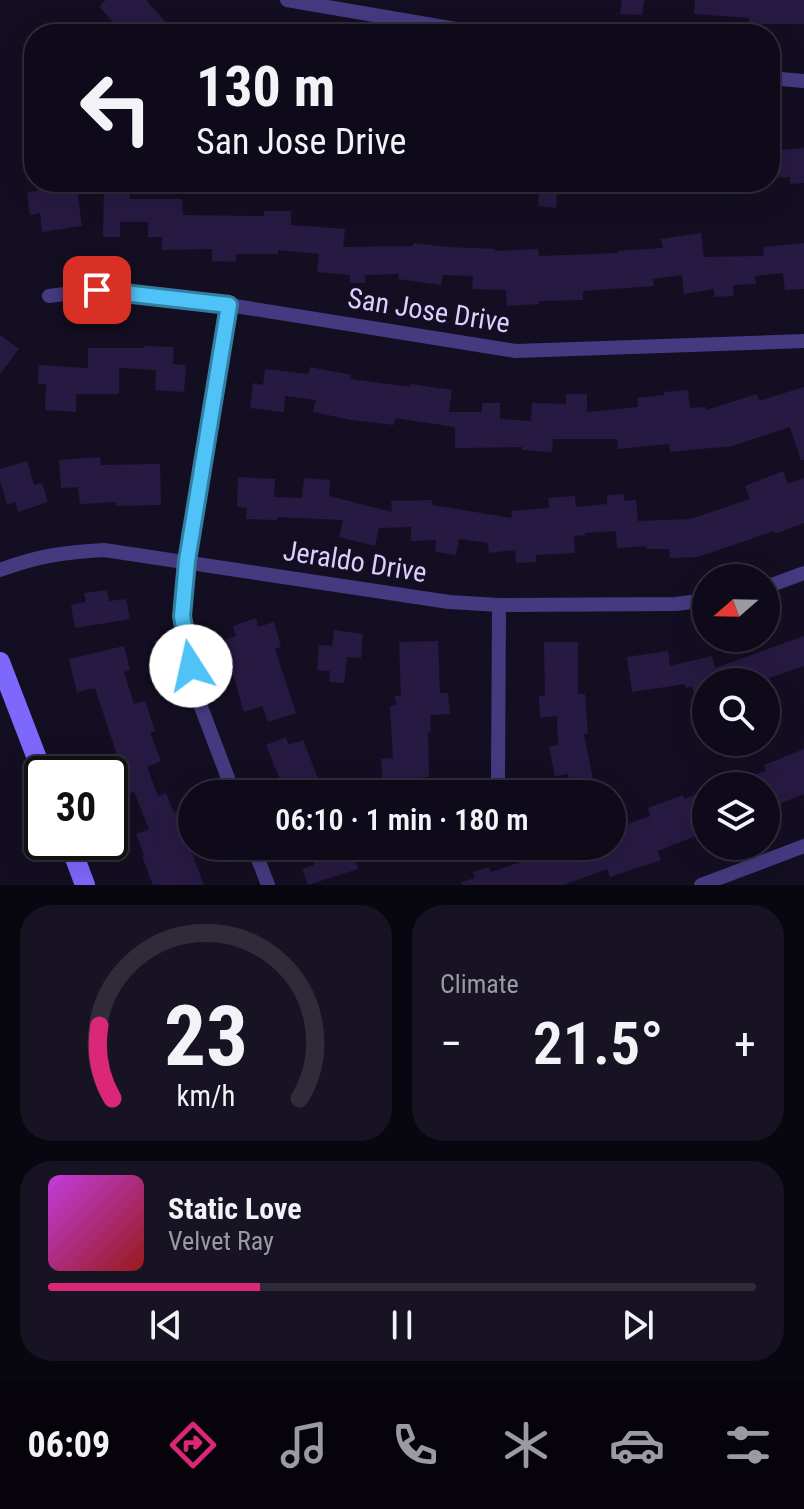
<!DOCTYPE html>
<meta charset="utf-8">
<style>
:root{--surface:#0f0a1a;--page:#181323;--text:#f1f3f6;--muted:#9b9aa2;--line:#2f2b39;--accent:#db2777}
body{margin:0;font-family:"Roboto Condensed",sans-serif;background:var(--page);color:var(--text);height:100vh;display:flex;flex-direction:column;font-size:30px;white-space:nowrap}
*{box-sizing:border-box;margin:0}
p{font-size:26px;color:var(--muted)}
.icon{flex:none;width:44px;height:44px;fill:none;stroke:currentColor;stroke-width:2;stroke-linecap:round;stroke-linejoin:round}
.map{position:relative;height:885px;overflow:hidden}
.side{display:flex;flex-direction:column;gap:20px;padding:20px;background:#08060e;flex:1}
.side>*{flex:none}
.top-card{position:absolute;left:24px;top:24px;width:756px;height:168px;border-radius:32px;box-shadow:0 8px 32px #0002,0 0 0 2px var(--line);background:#0f0a1a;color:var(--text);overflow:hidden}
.needle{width:52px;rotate:250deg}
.buttons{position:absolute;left:692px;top:564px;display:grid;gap:16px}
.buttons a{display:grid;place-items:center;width:88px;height:88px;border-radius:50%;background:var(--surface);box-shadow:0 8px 32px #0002,0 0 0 2px var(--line);font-size:40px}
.speed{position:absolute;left:24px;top:756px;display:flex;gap:16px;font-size:40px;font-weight:700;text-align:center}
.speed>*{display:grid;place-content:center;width:104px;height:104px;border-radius:50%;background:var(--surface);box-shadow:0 8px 32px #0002,0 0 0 2px var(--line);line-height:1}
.speed .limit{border:4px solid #111;border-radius:12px;background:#fff;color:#111}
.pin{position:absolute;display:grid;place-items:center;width:68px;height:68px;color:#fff;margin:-34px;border-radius:16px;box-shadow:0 4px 12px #0006}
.me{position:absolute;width:88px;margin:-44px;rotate:350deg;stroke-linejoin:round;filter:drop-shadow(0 0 6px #0008)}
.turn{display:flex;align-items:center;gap:28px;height:168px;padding:0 40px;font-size:36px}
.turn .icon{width:104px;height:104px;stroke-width:2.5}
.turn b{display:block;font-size:56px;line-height:68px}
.big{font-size:60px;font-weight:600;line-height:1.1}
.side .widget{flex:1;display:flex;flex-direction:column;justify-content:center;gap:12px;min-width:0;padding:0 28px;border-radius:32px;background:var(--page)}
.side .dial{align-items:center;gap:0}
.dial svg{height:208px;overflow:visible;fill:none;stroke:var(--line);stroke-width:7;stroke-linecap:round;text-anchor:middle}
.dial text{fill:var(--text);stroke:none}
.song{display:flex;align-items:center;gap:24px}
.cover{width:96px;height:96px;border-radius:12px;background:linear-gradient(135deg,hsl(290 70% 55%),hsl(0 70% 35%))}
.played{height:8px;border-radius:4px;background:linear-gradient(90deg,var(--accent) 30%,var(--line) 30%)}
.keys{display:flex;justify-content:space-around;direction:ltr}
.heat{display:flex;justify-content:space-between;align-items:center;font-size:44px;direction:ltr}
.side .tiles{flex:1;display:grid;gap:20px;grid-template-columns:1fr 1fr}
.widget:last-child{grid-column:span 2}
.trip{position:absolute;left:178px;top:780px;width:448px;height:80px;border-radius:40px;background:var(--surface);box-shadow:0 8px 32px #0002,0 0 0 2px var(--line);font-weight:600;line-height:80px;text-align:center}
.menu{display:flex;height:128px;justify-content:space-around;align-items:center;background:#06040a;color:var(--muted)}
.menu .icon{width:56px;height:56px}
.menu .current{color:var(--accent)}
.menu b{font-size:36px;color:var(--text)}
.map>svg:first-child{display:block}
.building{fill:#271a42}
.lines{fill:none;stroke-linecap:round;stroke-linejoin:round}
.minor{stroke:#453a80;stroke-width:14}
.secondary{stroke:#7e68fc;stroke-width:20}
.route-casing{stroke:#337fa1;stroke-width:20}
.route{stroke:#4fc3f7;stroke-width:14}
.labels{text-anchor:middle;stroke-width:8;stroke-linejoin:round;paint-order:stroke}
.street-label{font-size:28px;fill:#dacffe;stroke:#140e22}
</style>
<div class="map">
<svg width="804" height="885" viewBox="0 0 804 885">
<rect width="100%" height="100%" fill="#140e22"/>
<!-- building -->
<g class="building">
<polygon points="106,0 146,0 176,34 123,34 99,6"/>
<polygon points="622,0 644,0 642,15 620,14"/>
<polygon points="695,0 804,0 804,24 749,24 749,18 694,14"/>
<polygon points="804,148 804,183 790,184 790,177 772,178 770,151"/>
<polygon points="36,182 76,182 82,226 42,232 40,213 30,215 27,192 37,191"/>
<polygon points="104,182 130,182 130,199 182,199 183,215 264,216 264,211 291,211 291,225 345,229 343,247 413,246 413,243 448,247 495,249 495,251 538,249 539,256 619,253 618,251 663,248 661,239 701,233 704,257 764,256 763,247 804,243 804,289 785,290 783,273 755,276 756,284 733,285 734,296 714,297 714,289 684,294 682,275 653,279 654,286 583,291 583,300 539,301 539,304 507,306 506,290 472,289 473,276 443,275 441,285 398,279 399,274 365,275 365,283 350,283 350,275 317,272 319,254 278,250 278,254 236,254 236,262 212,261 212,249 162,250 162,237 148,237 148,222 120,222 120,237 103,237"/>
<polygon points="540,182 558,182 556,208 538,206"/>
<polygon points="0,335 19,349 0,374"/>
<polygon points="144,346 174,347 173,364 186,365 184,392 155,390 156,370 119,368 119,394 76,394 76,412 45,410 46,384 38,384 39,365 88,368 88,348 144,348"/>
<polygon points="310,367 351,375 350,379 410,387 411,384 452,390 449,412 482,412 482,403 500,403 500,419 531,421 532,403 566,404 566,394 587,394 587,412 638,407 637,398 664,395 664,392 688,390 690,408 706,407 706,410 757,394 759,401 804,387 804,460 801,460 790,427 732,446 670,452 669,444 618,449 617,439 553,439 552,452 522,450 522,447 455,448 455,427 395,418 394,425 352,420 313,412 316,400 285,396 284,412 250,408 253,383 263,385 265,369 308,374"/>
<polygon points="100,457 101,465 160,464 161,505 116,506 116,502 80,504 78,487 61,488 59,460"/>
<polygon points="27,461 34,485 42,483 48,502 18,512 15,502 7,505 0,480 0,469"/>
<polygon points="783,471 788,484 804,478 804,523 775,534 774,531 698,557 670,558 669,549 646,549 646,546 617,548 616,531 585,533 585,535 574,536 575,553 536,555 536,562 516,563 515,550 489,553 488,543 459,539 456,555 435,552 436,540 411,541 411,527 379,528 375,546 339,537 343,520 277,517 277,520 246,519 247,508 237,507 238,477 275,479 274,497 302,498 304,478 330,480 329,496 392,512 391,501 432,500 432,505 512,518 511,511 549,508 548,498 575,496 576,507 607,504 607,495 624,494 624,501 636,500 638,521 691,519 750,499 745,486"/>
<polygon points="107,590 109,601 126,599 130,619 75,628 71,605 86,602 84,593"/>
<polygon points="256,618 258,627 274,622 281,647 275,649 296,713 268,722 262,706 244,712 223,640 236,636 233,626"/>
<polygon points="334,630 363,634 361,658 347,657 344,683 329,682 330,671 317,670 319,645 332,646"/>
<polygon points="804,636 804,666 769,678 771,682 706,682 706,718 700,719 692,686 686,688 685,684 632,692 627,657 668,651 670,666 712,656 715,668"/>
<polygon points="438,641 440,693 448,693 450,714 430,715 431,732 428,733 429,777 415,778 416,789 383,790 381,759 393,758 390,707 397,704 394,696 401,696 399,642"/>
<polygon points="544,642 578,642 578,694 585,694 588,734 584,734 594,785 571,789 568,774 555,776 549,747 558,745 557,716 540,718 539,696 545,696"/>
<polygon points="124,646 130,670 124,672 134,704 145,701 155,731 150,733 161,761 147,767 158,796 166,793 174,813 184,809 191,827 183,830 204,885 153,885 142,856 144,855 136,834 149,829 134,792 129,794 125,785 114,790 110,781 110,774 107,774 102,761 117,755 95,688 77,692 69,659"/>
<polygon points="286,737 289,745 303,740 324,794 286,794 266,745"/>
<polygon points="804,749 804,794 779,804 772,786 728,786 728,783 766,771 764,765"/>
<polygon points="706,791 706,832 657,851 661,860 610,877 607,869 563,885 462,885 461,882 475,878 473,872 489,867 491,872 524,861 521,853 539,846 612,846 612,835 624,831 622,826 650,816 648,808 683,795 684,799"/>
<polygon points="307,846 350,846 358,869 308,885 302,869 314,865"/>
</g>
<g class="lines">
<!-- minor -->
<g class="minor">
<polyline points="287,0 485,34"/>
<polyline points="770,78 804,81"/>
<polyline points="49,296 97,290 229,305 516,351 804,341"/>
<polyline points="229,305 187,561 182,616 195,691 234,794"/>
<path d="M0,570C37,556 65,552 104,550L449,602L499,605L676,604L706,600"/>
<polyline points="766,587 804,573"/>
<polyline points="498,777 499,605"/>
<polyline points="253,846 268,885"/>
<polyline points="701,885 804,846"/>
</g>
<!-- secondary -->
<g class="secondary">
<polyline points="0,662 43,774"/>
<polyline points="69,842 85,885"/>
</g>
</g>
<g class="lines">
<defs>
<polyline id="route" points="97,290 229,305 187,561 182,616 191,666"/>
</defs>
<!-- route casing -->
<use href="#route" class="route-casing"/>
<!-- route -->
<use href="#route" class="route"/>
</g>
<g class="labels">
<!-- street labels -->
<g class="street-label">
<text transform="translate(429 310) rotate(9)" y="10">San Jose Drive</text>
<text transform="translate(355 561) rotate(9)" y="10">Jeraldo Drive</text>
</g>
</g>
</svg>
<div class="buttons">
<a><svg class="needle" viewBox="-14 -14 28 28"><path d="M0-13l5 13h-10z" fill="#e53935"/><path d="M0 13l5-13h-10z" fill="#9b9aa2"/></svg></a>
<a><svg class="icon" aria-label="search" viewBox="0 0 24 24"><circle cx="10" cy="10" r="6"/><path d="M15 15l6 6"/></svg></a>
<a><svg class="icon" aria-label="layers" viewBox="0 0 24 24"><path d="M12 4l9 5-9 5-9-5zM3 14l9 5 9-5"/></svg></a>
</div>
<div class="speed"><div class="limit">30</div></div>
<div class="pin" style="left:97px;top:290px;background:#d93025"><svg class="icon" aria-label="arrive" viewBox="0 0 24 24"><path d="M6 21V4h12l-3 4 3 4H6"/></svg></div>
<svg class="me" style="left:191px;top:666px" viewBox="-20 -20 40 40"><circle r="19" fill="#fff"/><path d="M0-13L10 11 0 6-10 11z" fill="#4fc3f7"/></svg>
<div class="trip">06:10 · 1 min · 180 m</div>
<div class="top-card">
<div class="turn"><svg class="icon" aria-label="left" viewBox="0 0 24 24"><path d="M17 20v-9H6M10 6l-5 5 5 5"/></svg><div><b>130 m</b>San Jose Drive</div></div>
</div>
</div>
<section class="side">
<div class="tiles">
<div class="widget dial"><svg viewBox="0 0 100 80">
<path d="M14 69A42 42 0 1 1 86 69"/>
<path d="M14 69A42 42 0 0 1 9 41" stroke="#db2777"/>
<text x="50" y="56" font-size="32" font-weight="700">23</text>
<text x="50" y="72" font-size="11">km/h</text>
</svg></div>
<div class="widget"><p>Climate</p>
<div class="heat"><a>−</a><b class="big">21.5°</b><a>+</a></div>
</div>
<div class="widget">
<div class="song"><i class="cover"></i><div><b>Static Love</b><p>Velvet Ray</p></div></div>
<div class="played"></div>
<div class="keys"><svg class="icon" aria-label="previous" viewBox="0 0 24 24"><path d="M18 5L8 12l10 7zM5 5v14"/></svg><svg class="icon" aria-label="pause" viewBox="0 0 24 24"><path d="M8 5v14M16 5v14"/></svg><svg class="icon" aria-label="next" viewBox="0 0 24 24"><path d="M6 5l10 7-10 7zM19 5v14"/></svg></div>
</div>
</div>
</section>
<nav class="menu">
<b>06:09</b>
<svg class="icon current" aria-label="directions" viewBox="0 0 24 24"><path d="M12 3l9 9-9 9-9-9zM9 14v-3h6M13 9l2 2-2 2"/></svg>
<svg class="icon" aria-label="music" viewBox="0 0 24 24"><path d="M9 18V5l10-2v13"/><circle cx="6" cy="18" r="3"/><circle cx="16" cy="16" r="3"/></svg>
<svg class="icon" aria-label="phone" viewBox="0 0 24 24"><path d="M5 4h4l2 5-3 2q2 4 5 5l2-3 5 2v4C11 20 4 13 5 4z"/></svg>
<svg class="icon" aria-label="climate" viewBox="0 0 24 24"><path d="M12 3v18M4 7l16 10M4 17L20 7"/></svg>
<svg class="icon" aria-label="car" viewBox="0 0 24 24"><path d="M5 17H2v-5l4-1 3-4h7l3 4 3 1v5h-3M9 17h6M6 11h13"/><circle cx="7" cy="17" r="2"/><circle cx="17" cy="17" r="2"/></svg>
<svg class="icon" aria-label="filters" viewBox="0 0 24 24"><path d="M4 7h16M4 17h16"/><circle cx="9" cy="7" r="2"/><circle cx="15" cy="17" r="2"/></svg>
</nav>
